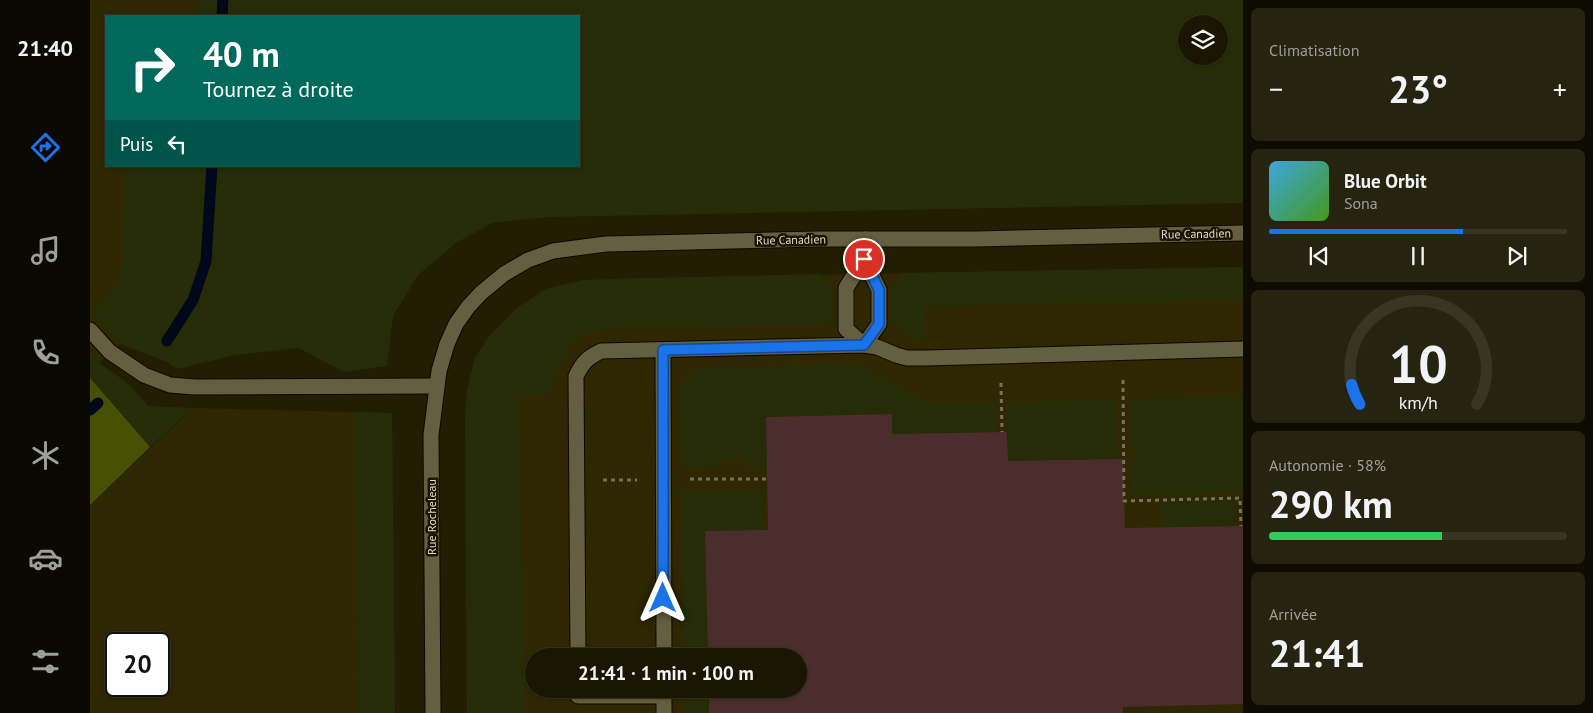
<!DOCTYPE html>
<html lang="fr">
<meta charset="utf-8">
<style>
:root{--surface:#1a1602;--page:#272311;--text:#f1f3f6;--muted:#9f9f99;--line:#383524;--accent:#1a73e8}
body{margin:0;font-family:"PT Sans",sans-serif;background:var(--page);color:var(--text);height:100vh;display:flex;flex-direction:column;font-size:19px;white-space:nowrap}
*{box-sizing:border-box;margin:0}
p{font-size:16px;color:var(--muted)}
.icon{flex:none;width:28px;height:28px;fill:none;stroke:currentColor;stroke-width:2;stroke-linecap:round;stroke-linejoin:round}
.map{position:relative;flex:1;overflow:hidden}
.sheet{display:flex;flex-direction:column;gap:8px;padding:8px;background:#0e0c01;width:350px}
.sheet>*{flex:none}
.hud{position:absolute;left:15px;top:15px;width:475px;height:152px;border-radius:0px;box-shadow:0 1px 4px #0004,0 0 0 1px var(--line);background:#00695c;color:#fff;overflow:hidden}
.tools{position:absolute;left:1088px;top:15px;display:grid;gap:10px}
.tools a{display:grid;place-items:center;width:50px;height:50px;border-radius:50%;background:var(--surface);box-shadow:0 1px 4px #0004,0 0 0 1px var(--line);font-size:25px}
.speed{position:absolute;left:15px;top:632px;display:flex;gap:10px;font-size:25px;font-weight:700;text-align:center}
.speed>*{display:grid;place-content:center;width:65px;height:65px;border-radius:50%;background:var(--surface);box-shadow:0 1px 4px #0004,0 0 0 1px var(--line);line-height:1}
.speed .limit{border:2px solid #111;border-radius:8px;background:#fff;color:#111}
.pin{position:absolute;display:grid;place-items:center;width:42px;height:42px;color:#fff;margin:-21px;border:2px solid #fff;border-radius:50%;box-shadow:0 1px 5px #0007}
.me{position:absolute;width:55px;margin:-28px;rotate:0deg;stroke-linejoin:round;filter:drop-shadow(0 0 4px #0008)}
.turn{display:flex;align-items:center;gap:18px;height:105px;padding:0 15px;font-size:22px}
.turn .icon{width:65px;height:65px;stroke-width:2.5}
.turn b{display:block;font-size:35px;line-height:42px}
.then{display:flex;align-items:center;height:48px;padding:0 15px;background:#0003;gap:10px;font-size:19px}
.big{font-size:38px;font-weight:700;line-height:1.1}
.sheet .card{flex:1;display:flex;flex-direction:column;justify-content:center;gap:8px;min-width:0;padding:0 18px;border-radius:8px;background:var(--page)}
.sheet .dial{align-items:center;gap:0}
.dial svg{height:130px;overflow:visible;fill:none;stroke:var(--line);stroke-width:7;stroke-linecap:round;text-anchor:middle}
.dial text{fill:var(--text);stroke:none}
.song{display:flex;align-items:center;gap:15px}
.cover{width:60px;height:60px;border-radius:8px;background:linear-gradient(135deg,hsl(200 70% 55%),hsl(100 70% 35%))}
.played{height:5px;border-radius:2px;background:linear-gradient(90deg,var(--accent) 65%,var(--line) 65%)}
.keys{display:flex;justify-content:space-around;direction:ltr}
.heat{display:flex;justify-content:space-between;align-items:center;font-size:28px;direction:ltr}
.charge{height:8px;border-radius:4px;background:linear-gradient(90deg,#34c759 58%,var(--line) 0)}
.trip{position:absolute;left:435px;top:648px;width:282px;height:50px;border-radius:25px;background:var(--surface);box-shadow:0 1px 4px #0004,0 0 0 1px var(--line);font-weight:700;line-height:50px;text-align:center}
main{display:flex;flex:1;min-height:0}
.tab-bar{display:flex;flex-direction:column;width:90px;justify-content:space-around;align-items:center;background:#0a0901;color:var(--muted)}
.tab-bar .icon{width:35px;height:35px}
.tab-bar .current{color:var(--accent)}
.tab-bar b{font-size:22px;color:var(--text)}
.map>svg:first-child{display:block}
.built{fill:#2e2702;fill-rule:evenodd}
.green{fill:#262c07;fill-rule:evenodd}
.forest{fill:#475103}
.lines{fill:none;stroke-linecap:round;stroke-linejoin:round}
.stream{stroke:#000819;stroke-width:11}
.building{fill:#4b2d2d}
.lane-casing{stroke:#0d0700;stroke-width:17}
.secondary-casing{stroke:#0d0700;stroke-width:17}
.path{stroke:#76725c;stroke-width:3;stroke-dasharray:4 4;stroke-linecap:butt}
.lane{stroke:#645f41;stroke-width:15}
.secondary{stroke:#645f41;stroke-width:15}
.route-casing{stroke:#114b97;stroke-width:12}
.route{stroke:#1a73e8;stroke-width:9}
.labels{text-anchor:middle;stroke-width:5;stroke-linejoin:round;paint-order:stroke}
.street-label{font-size:12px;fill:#dedbcb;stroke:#1a1400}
</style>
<main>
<nav class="tab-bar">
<b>21:40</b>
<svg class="icon current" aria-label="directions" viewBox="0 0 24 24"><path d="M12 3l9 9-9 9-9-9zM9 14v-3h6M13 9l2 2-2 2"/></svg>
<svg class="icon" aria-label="music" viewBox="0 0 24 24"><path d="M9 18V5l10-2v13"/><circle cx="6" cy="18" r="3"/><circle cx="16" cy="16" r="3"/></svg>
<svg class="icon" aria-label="phone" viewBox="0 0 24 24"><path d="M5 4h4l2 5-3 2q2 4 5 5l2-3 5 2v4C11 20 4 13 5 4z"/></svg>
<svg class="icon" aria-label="climate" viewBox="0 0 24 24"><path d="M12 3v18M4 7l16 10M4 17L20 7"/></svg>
<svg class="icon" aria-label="car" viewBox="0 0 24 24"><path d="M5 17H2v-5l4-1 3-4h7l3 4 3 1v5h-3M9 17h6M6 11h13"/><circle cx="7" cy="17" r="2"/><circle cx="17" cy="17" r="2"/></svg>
<svg class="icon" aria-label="filters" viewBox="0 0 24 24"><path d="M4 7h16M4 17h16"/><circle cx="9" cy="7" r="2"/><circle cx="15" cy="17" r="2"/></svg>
</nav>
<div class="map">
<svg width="1153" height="713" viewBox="0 0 1153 713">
<rect width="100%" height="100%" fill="#231e03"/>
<!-- built -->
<g class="built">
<polygon points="0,0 109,0 108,16 16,16 16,166 97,166 74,304 0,371"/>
<path d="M1153,267V713H377L375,419L377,390L385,358L400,335L426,309L456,289L494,280L548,278ZM444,656H709V689H444Z"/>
<path d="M103,408L302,413L305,713H0V505ZM26,644H69V686H26Z"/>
</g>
<!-- green -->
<g class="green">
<path d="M108,0H1153V203L458,217L402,223L366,243L328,275L303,316L297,366L254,372L209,348L145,355L87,369L77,362L30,344L1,314L27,283L33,256L36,166H489V16H107ZM1096,24H1129V56H1096Z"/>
<polygon points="1153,267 1153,300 835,306 836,338 823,338 802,322 801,288 812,273"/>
<polygon points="729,274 739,282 743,298 742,321 730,324 524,328 495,334 478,348 465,369 461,394 428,395 436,713 377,713 375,419 377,390 385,358 400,335 426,309 456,289 494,280"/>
<polygon points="0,356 40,385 58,406 103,408 60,447 0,378"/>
<path d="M768,364L839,404L907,402L906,432L802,434L801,414L676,417L677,466H649V458L629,460L628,466L591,467L590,388C595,377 601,371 613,367Z"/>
<polygon points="1153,396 1153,492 1042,496 1041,399"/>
<polygon points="1026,399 1028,459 918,461 917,402"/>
<polygon points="266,412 302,413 305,713 268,713"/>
<polygon points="673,489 672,530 615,531 618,656 594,656 591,492"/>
<polygon points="1145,502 1146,526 1072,527 1070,503"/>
<polygon points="594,689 619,689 619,713 595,713"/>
</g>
<!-- forest -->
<polygon class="forest" points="0,378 60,447 0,505"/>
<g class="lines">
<!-- stream -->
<g class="stream">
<polyline points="132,16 133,0"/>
<polyline points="77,341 103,300 116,261 122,166"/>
<polyline points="0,410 8,403"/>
</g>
</g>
<!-- building -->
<polygon class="building" points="802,414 802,434 917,432 918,461 1033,459 1035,528 1153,526 1153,704 1033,707 1033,713 619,713 619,689 709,689 709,656 618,656 615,531 678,530 676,417"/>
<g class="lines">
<defs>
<g id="lane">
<polyline points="774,259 789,290 789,324 774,345 756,329 756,288 774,259 775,239"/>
<polyline points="0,330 20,352 54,375 80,385 105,387 346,386"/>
<polyline points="573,350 574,656"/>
<path d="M488,656L486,376C493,362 497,358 511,351L774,345L787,347L806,355L817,358H837L1153,349"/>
<polyline points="488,689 488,696 574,696"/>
<polyline points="574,689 574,713"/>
</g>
<polyline id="secondary" points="343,713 341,435 349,371 357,344 366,324 378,307 391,293 414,274 438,260 463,251 516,244 728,239 887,239 1153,233"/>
</defs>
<!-- lane casing -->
<use href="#lane" class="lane-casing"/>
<!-- secondary casing -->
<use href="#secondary" class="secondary-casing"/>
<!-- path -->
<g class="path">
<polyline points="1033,380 1034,501 1150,498 1151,526"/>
<polyline points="911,383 912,432"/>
<polyline points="600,479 677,479"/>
<polyline points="513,480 547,480"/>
</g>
<!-- lane -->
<use href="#lane" class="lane"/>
<!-- secondary -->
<use href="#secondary" class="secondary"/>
</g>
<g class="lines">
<defs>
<polyline id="route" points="573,598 573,350 774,345 789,324 789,290 774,259"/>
</defs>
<!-- route casing -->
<use href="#route" class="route-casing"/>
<!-- route -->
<use href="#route" class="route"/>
</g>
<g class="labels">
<!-- street labels -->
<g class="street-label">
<text transform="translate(1106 234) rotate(-1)" y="4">Rue Canadien</text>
<text transform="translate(701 240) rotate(-1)" y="4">Rue Canadien</text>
<text transform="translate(342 517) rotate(-90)" y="4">Rue Rocheleau</text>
</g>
</g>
</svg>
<div class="tools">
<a><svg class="icon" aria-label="layers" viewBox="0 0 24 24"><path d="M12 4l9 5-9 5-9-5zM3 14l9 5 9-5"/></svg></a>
</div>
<div class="speed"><div class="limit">20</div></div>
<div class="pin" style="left:774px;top:259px;background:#d93025"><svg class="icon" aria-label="arrive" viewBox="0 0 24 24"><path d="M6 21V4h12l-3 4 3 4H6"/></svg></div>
<svg class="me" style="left:573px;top:598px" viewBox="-20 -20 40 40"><path d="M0-17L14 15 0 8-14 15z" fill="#1a73e8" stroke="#fff" stroke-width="4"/></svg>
<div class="trip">21:41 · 1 min · 100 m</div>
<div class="hud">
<div class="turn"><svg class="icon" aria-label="right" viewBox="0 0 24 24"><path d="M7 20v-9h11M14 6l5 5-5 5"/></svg><div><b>40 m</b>Tournez à droite</div></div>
<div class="then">Puis<svg class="icon" aria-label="left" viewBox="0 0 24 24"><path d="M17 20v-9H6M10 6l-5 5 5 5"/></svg></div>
</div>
</div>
<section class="sheet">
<div class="card"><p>Climatisation</p>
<div class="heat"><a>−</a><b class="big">23°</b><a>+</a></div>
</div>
<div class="card">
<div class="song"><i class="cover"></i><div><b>Blue Orbit</b><p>Sona</p></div></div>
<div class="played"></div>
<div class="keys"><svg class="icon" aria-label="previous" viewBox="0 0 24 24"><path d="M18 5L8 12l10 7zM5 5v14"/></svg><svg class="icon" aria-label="pause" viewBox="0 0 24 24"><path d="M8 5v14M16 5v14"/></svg><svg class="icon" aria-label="next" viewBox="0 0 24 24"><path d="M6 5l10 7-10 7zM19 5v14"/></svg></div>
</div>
<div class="card dial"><svg viewBox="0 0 100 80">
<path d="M14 69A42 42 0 1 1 86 69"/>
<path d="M14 69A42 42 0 0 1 9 57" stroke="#1a73e8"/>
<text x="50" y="56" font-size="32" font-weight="700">10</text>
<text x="50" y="72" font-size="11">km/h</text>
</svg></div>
<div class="card"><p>Autonomie · 58%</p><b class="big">290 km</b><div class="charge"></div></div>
<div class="card"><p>Arrivée</p><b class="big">21:41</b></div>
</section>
</main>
